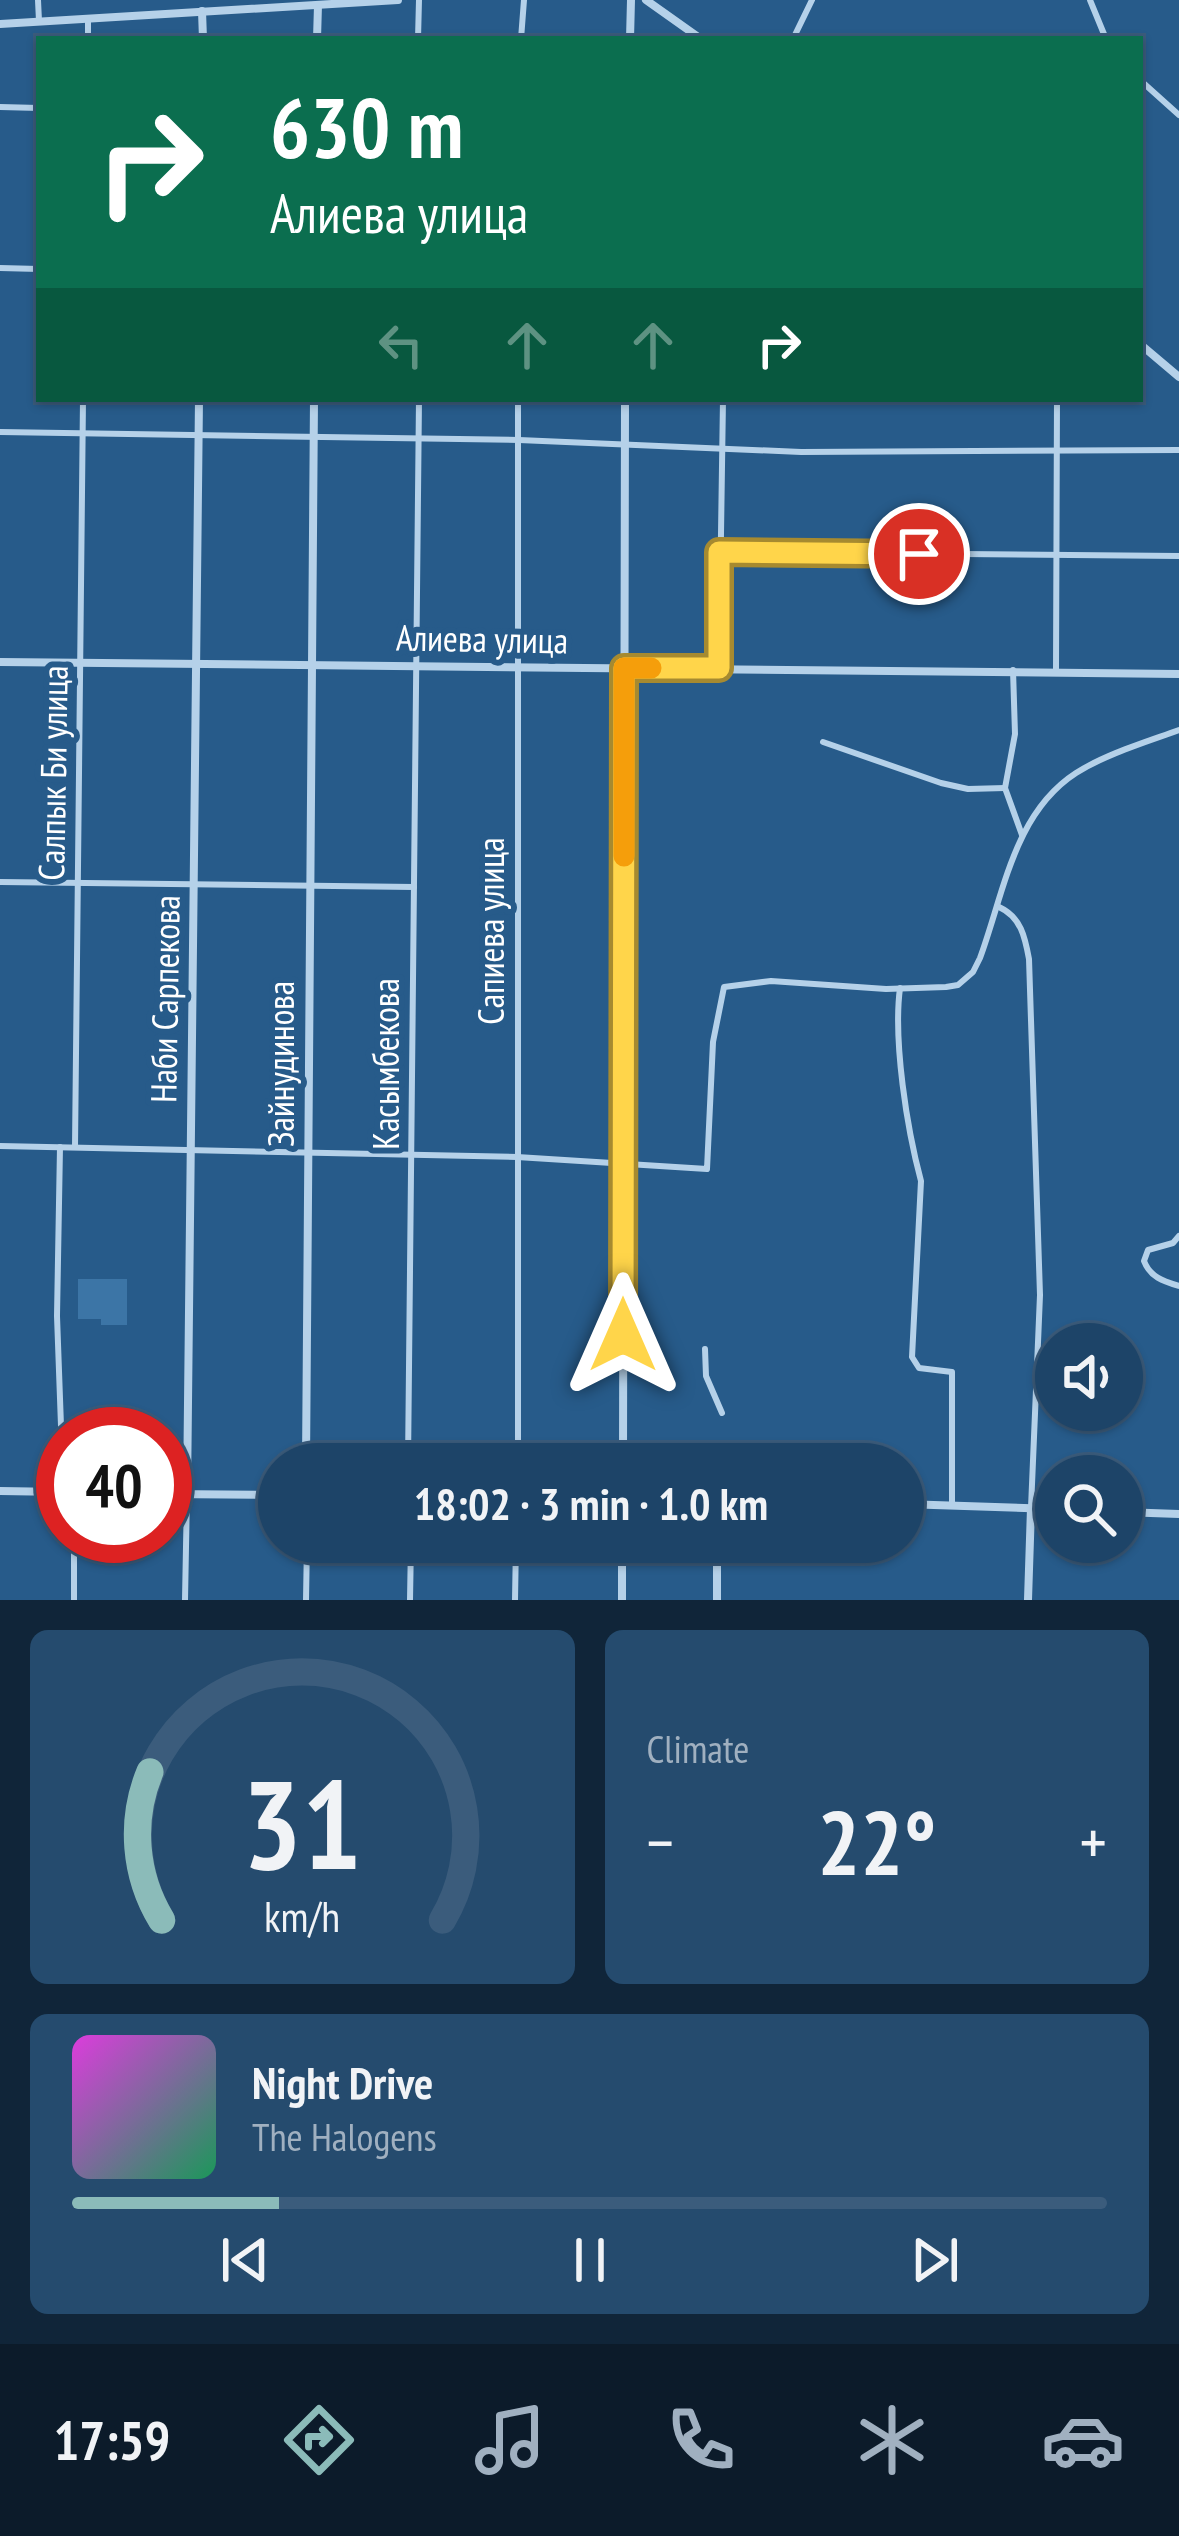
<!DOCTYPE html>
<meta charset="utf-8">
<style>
:root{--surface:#1d4468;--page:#254b6e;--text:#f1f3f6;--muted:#a0b0c0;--line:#3b5c7c;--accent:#8bbbb9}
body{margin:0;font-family:"PT Sans Narrow",sans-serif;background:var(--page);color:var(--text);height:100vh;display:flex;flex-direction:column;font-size:45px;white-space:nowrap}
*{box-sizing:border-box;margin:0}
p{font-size:39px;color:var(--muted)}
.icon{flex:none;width:66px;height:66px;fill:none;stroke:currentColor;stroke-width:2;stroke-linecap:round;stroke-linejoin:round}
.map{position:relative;height:1600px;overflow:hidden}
.details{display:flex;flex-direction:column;gap:30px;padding:30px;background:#102539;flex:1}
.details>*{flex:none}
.top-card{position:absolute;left:36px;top:36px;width:1107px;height:366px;border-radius:0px;box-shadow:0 3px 9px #0004,0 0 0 3px var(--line);background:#0b6e4f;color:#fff;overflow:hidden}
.tools{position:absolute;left:1035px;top:1323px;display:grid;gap:24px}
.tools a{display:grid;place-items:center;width:108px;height:108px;border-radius:50%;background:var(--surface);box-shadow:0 3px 9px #0004,0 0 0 3px var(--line);font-size:60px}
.speed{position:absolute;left:36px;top:1407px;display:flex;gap:24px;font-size:60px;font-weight:700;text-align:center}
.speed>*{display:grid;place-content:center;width:156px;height:156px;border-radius:50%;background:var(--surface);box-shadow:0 3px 9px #0004,0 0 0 3px var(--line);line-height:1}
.speed .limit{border:18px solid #d22;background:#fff;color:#111}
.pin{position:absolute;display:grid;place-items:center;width:102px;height:102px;color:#fff;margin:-51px;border:6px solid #fff;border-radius:50%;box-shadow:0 3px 12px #0007}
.me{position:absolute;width:132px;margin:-66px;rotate:0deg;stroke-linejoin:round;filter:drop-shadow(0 0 9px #0008)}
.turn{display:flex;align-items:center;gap:42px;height:252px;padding:0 36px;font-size:54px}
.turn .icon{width:156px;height:156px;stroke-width:2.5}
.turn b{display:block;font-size:84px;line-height:102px}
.lanes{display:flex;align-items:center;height:114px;padding:0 36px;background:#0003;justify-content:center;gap:60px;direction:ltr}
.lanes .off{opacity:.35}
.big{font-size:90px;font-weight:700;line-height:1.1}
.details .card{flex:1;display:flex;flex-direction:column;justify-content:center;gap:18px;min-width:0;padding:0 42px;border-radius:18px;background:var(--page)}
.details .dial{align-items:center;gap:0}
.dial svg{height:312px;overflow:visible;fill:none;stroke:var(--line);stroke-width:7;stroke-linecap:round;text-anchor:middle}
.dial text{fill:var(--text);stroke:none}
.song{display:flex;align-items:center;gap:36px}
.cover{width:144px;height:144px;border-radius:18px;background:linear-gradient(135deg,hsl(300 70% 55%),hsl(150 70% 35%))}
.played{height:12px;border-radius:6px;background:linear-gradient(90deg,var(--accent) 20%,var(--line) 20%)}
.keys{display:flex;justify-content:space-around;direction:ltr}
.heat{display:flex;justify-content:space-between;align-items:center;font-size:66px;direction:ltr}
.details .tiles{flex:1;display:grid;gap:30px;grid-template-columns:1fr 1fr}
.card:last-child{grid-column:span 2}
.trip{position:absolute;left:258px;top:1443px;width:666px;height:120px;border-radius:60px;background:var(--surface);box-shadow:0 3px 9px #0004,0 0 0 3px var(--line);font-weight:700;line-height:120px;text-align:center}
.dock{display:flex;height:192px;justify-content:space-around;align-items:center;background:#0c1b2a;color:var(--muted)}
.dock .icon{width:84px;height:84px}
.dock .active{color:var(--accent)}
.dock b{font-size:54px;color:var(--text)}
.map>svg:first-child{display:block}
.green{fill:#3c75a6}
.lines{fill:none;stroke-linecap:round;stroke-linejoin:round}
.minor{stroke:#b5d1e9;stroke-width:6}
.tertiary{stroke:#b5d1e9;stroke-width:8}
.route-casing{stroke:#a68a30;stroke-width:30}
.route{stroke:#ffd54a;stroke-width:21}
.slow{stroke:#f59e0b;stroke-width:21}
.labels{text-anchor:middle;stroke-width:12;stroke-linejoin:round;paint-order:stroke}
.street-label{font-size:36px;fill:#fff;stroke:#275b8a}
</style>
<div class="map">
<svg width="1179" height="1600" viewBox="0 0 1179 1600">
<rect width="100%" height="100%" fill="#275b8a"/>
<!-- green -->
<polygon class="green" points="78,1279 127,1279 127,1325 101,1325 101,1319 78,1319"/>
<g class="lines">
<!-- minor -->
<g class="minor">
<polyline points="38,0 39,21"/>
<polyline points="1090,0 1106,39"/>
<polyline points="88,39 88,19"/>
<polyline points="418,39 419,0"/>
<polyline points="521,39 524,0"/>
<polyline points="793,39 812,0"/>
<polyline points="1140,80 1179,115"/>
<polyline points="0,107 39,108"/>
<polyline points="0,268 39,269"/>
<polyline points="0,432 519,440 801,452 1179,450"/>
<polyline points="720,552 1179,556"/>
<polyline points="719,668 723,399"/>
<polyline points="1013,670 1015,734 1005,788 1022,835"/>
<polyline points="1056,672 1057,399"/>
<polyline points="823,742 941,783 968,789 1005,788"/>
<polyline points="0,882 414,887"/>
<path d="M999,907C1021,917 1025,937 1029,959L1040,1295L1031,1508"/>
<path d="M900,988C893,1041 907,1129 921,1181L912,1357L919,1368L952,1372V1505"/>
<path d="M0,1146L517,1157L707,1169L713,1042L724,987L771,981L886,989L946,987L958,985L973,972L980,958C1004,893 1014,813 1076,773C1106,754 1146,742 1179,730"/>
<polyline points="60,1147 57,1316 63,1481"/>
<polyline points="75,1147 83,399"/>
<path d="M1179,1236L1173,1243L1148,1250L1144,1261C1150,1277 1163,1281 1179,1286"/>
<polyline points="705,1349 706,1376 722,1413"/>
<polyline points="408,1464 419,399"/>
<polyline points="518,1464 518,399"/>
<polyline points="74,1600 74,1536"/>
<polyline points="185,1600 187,1494"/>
<polyline points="306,1600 307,1542"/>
<polyline points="410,1600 411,1542"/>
<polyline points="515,1600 516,1542"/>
</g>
<!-- tertiary -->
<g class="tertiary">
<polyline points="646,0 701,39"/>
<polyline points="202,11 203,39"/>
<polyline points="0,24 398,0"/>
<polyline points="317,39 318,5"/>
<polyline points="630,39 631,0"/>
<polyline points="1140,344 1179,377"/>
<polyline points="0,662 1179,674"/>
<polyline points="306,1464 314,399"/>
<polyline points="623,1464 625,399"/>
<polyline points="0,1491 63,1492"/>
<polyline points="165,1494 279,1495"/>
<polyline points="187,1494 199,399"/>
<polyline points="903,1504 1056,1509"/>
<polyline points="1122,1512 1179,1514"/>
<polyline points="717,1542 717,1600"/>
<polyline points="622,1600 622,1542"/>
<polyline points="1028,1600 1031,1508"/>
</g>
</g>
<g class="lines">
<defs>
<polyline id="route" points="623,1335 624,668 719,668 719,552 919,554"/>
</defs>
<!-- route casing -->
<use href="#route" class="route-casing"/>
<!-- route -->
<use href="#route" class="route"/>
<!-- slow -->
<polyline class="slow" points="624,856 624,668 651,668"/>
</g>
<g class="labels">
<!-- street labels -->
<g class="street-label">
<text transform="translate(482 639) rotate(1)" y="13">Алиева улица</text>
<text transform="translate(53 773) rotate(-89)" y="13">Салпык Би улица</text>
<text transform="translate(491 931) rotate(-90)" y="13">Сапиева улица</text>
<text transform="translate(165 999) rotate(-89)" y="13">Наби Сарпекова</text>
<text transform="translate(281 1064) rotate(-90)" y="13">Зайнудинова</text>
<text transform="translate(386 1064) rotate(-90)" y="13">Касымбекова</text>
</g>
</g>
</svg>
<div class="tools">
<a><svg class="icon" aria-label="sound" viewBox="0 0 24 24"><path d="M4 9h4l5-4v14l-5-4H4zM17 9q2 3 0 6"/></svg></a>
<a><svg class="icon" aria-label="search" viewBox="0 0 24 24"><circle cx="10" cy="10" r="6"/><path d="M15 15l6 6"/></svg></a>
</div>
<div class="speed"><div class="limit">40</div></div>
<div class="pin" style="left:919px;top:554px;background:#d93025"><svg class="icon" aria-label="arrive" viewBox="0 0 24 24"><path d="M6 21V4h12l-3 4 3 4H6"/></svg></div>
<svg class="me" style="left:623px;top:1335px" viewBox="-20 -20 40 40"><path d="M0-17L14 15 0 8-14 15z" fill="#ffd54a" stroke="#fff" stroke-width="4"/></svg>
<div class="trip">18:02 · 3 min · 1.0 km</div>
<div class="top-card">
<div class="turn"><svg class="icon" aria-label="right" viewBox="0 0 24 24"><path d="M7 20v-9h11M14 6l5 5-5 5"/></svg><div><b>630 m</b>Алиева улица</div></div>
<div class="lanes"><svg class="icon off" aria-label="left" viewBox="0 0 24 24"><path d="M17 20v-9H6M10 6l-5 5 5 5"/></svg><svg class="icon off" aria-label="ahead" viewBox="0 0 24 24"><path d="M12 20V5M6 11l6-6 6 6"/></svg><svg class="icon off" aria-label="ahead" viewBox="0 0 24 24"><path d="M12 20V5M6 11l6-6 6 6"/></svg><svg class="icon" aria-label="right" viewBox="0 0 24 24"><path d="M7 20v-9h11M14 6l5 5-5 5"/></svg></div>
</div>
</div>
<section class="details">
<div class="tiles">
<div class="card dial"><svg viewBox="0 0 100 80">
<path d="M14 69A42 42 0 1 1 86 69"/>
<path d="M14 69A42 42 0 0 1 11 31" stroke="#8bbbb9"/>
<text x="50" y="56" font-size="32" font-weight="700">31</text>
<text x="50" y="72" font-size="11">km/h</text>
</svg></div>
<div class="card"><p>Climate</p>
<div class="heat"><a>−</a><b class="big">22°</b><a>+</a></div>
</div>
<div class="card">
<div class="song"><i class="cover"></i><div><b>Night Drive</b><p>The Halogens</p></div></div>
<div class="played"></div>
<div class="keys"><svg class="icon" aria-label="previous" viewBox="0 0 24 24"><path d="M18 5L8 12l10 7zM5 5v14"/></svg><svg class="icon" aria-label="pause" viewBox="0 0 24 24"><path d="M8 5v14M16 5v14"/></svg><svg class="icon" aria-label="next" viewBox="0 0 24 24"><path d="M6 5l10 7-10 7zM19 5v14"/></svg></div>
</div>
</div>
</section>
<nav class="dock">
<b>17:59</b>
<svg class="icon active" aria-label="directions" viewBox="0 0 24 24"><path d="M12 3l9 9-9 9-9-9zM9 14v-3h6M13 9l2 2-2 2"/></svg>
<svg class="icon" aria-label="music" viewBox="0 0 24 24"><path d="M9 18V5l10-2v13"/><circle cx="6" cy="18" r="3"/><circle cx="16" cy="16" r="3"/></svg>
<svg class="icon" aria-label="phone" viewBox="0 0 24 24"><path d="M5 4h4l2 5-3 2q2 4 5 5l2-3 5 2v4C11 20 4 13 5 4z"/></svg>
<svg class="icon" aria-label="climate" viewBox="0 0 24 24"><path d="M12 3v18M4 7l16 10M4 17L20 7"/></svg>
<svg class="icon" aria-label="car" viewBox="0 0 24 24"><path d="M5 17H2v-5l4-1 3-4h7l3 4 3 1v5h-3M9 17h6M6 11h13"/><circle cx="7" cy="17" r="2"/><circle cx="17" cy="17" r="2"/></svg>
</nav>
